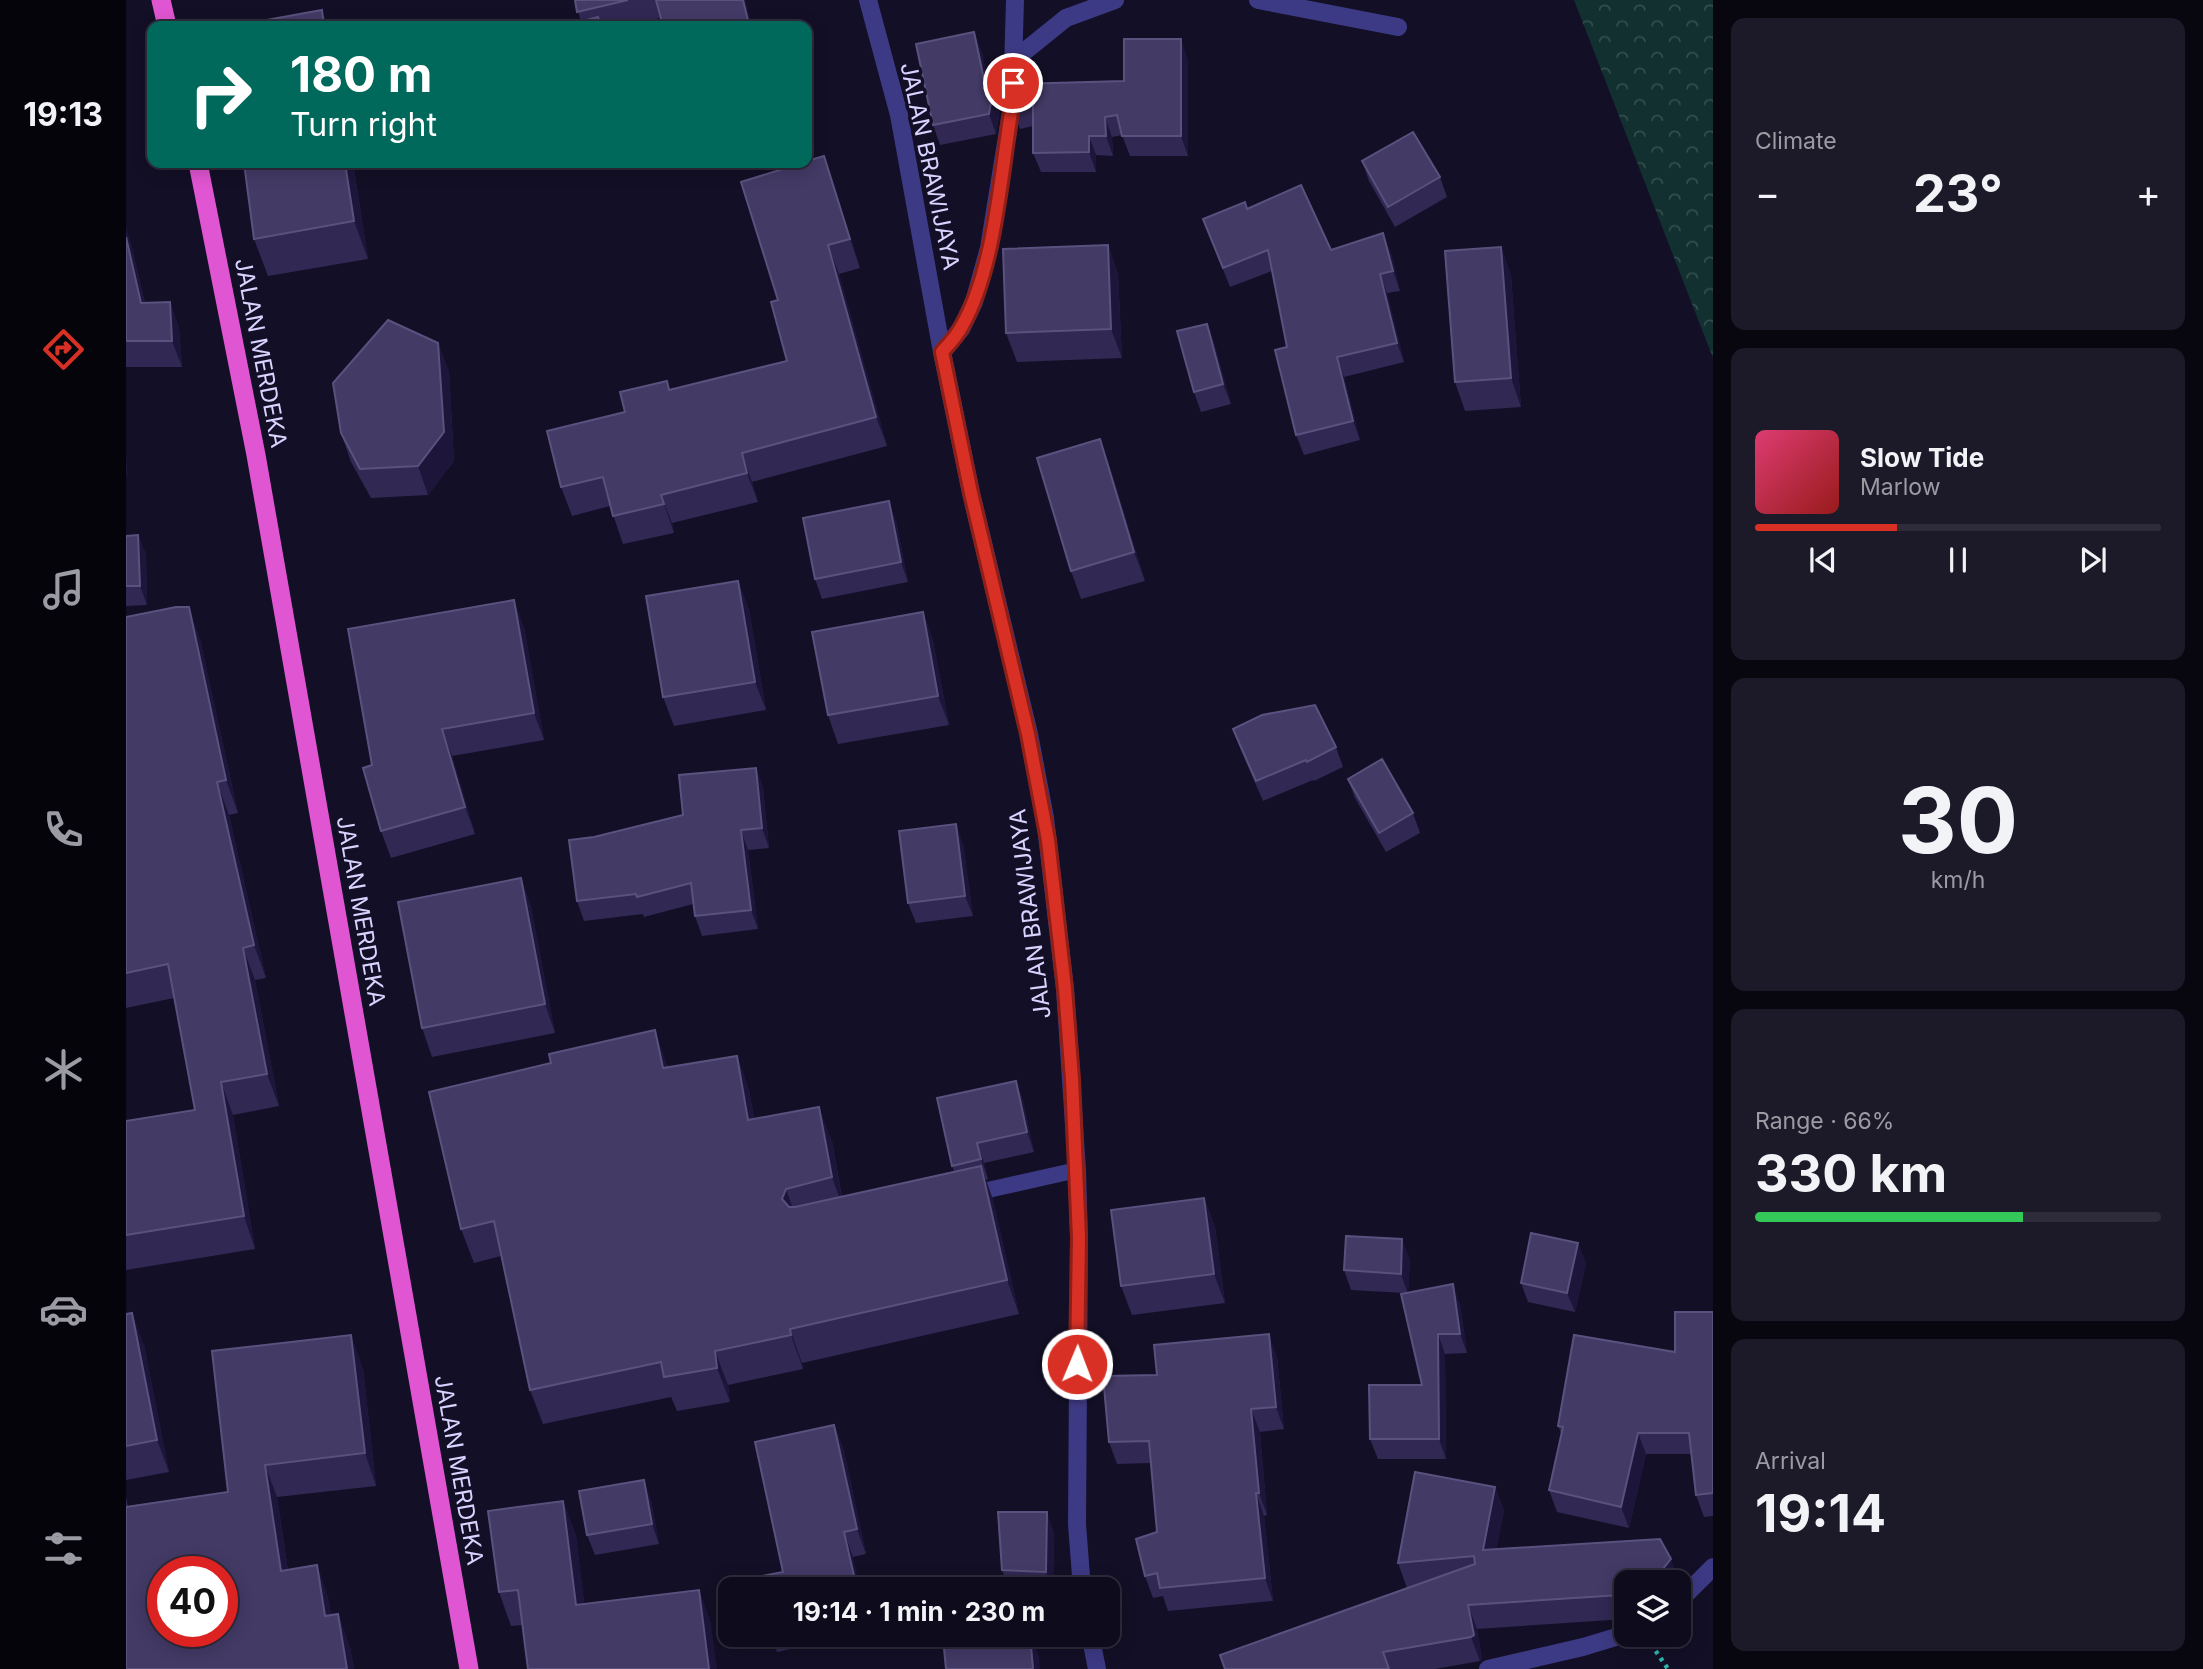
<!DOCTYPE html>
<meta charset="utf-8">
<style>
:root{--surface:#0e0b1c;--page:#1c1929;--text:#f1f3f6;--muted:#9b9ba3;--line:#2e2b3b;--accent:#d93025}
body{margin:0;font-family:Inter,sans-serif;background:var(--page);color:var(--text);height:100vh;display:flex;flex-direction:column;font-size:26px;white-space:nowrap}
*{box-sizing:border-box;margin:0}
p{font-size:23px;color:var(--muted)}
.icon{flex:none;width:38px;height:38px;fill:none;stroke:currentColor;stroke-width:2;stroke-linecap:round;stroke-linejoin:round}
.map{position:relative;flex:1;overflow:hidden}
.drawer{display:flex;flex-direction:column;gap:18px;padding:18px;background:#08060f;width:490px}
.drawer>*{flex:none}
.top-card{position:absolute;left:21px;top:21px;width:665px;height:147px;border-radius:14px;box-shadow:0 4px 18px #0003,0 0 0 2px var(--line);background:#00695c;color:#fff;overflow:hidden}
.controls{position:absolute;left:1488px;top:1570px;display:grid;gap:14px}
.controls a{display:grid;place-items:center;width:77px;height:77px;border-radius:14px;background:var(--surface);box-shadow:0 4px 18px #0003,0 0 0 2px var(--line);font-size:35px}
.speed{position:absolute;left:21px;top:1556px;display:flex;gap:14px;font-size:35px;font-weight:700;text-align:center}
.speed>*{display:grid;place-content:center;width:91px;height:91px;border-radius:50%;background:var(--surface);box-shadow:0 4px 18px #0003,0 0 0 2px var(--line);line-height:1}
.speed .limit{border:10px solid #d22;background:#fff;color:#111}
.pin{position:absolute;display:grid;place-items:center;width:60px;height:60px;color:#fff;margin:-30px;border:4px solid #fff;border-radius:50%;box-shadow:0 2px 7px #0007}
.me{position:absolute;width:77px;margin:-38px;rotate:1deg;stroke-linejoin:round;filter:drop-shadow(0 0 5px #0008)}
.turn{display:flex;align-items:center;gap:24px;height:147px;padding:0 28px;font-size:32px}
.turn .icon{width:91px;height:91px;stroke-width:2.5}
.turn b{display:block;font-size:49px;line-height:60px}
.big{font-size:52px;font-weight:700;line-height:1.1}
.drawer .card{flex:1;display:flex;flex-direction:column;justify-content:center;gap:10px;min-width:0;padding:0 24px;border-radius:14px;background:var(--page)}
.drawer .dial{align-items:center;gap:0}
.dial b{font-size:91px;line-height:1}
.song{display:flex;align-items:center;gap:21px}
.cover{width:84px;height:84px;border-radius:10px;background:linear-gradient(135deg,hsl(340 70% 55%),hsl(0 70% 35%))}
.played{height:7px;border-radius:4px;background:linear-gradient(90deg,var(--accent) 35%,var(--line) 35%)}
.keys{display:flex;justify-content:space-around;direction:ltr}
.heat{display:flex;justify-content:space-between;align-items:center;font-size:38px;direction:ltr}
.charge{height:10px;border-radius:5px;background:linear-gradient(90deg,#34c759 66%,var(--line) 0)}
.trip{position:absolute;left:592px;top:1577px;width:402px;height:70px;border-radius:14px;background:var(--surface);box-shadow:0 4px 18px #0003,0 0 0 2px var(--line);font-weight:700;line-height:70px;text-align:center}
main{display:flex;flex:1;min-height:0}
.menu{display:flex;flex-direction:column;width:126px;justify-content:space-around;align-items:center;background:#06040b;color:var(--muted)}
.menu .icon{width:49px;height:49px}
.menu .on{color:var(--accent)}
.menu b{font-size:32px;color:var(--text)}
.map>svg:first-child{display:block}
.park{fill:url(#park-crowns)}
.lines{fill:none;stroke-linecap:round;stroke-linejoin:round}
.path{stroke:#2fb8b0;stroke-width:4.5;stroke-dasharray:3.5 5;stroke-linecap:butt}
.service{stroke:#3d3a85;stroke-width:16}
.minor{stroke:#3d3a85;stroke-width:18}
.tertiary{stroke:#3d3a85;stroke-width:18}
.trunk{stroke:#e055d1;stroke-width:19}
.wall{fill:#312854}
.shaded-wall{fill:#1d163a}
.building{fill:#433a66;stroke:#5a527e;stroke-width:2;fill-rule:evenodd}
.route-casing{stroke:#8d1f18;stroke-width:18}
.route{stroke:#d93025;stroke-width:12}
.labels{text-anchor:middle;stroke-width:7;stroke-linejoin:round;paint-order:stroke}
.street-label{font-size:23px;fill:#d9d4ff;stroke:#130f26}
</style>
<main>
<nav class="menu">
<b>19:13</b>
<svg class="icon on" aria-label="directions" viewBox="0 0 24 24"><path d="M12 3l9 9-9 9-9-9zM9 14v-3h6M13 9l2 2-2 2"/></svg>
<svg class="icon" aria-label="music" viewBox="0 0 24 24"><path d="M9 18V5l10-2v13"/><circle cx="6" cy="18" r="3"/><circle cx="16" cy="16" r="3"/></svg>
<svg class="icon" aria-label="phone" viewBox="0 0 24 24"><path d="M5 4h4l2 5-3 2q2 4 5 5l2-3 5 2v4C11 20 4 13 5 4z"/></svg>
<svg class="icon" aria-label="climate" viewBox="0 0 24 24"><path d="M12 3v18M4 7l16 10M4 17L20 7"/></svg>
<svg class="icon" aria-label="car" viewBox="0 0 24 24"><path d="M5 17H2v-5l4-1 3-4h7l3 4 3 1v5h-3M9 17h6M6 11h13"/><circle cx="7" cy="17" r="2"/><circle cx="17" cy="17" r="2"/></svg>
<svg class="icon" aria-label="filters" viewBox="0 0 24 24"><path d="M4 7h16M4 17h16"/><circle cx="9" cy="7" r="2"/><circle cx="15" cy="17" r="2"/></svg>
</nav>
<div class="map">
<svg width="1587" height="1669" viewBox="0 0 1587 1669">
<defs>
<pattern id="park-crowns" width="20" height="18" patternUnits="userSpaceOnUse" patternTransform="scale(1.75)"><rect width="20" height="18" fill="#12302f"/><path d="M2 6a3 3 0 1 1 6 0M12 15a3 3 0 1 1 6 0" fill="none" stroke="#344d4e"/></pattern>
</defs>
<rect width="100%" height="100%" fill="#130f26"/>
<!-- park -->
<polygon class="park" points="1448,0 1587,0 1587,358"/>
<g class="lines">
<!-- path -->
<polyline class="path" points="1525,1644 1542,1669"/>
<!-- service -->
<polyline class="service" points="844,1194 951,1170"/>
<!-- minor -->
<g class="minor">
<polyline points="1132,0 1272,27"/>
<polyline points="888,60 940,18 989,0"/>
<polyline points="816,352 835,329 848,302 863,248 886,106 889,0"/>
<polyline points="1552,1602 1587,1567"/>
<polyline points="1362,1669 1457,1647 1500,1634"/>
</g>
<!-- tertiary -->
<g class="tertiary">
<polyline points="742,0 773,115 816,352 845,493 903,734 919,818 939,989 951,1170 953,1238 951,1524 956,1589"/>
<polyline points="964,1634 971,1669"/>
</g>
<!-- trunk -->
<g class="trunk">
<polyline points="35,0 41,26"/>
<polyline points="72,163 130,455 343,1669"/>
</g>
</g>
<!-- wall -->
<g class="wall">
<polygon points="449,0 619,0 625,24 637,26 534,18 497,26 439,26 455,22"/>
<polygon points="856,52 862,84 875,104 870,134 814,145 807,125"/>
<polygon points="1062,59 1062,156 1004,156 996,135 986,137 987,156 970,155 970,172 915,172 907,153 907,126 894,129 887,109 998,81"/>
<polygon points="1236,161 1314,177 1321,197 1269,227 1243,181"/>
<polygon points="227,163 242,259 142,276 128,239"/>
<polygon points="708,185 734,268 713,274 761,446 626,482 632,502 546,523 548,533 497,544 484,506 446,516 435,487 499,412 541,381 544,390 661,361 652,300"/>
<polygon points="1121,209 1205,250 1265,253 1274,291 1261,293 1278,362 1218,377 1234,440 1178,455 1170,435 1161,347 1146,271 1104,287 1077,219"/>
<polygon points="0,229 5,244 19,303 44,302 53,329 56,367 0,367"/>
<polygon points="982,245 992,274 996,358 891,362 880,333"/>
<polygon points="1375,247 1385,276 1395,407 1339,411 1329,382"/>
<polygon points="1081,324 1088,343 1105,404 1075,412 1068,392"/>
<polygon points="312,343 323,372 328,461 302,495 245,498 225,462 215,433"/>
<polygon points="974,439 984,468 1019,581 955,599 945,571"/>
<polygon points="770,521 782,582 696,599 689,579"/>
<polygon points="12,535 20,555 21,605 0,606 0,536"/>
<polygon points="612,581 623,610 640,710 548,726 537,697"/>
<polygon points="797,612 807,641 823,725 712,744 702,715"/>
<polygon points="0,617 74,639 112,813 103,815 140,978 129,980 153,1106 107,1115 129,1249 0,1270 0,1121 69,1110 48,998 0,1008"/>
<polygon points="398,627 418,740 326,756 349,834 265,858 255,831 246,765"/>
<polygon points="1107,729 1210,747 1217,767 1188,781 1187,780 1137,801 1114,748"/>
<polygon points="630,768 637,788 643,848 622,850 632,929 576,936 569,916 567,904 518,917 517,914 458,921 451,901 468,837 557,815"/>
<polygon points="1222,779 1287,813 1294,833 1260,852 1229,798"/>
<polygon points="837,844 847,916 790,923 782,903"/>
<polygon points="395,878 405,907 429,1033 306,1057 296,1028"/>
<polygon points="611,1056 623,1090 628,1118 706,1141 716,1197 828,1171 826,1166 890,1081 897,1101 908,1152 858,1163 862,1179 860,1180 867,1200 893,1314 676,1363 677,1369 602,1385 604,1402 551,1411 545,1397 417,1424 404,1390 375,1256 348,1263 335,1229 425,1063 541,1064 542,1067"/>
<polygon points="1078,1198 1089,1227 1099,1303 1006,1315 995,1286"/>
<polygon points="1284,1259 1282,1293 1334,1304 1341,1353 1319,1354 1320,1459 1252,1459 1244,1439 1296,1385 1278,1293 1225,1290 1218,1270"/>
<polygon points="1460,1263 1449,1312 1402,1302 1395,1283"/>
<polygon points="1587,1312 1587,1516 1578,1517 1570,1495 1565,1454 1520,1454 1503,1528 1431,1512 1423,1490 1436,1435 1432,1426 1549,1352"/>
<polygon points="0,1314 18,1345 43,1472 0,1480"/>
<polygon points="1151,1357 1158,1429 1134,1432 1141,1515 1138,1516 1147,1601 1042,1611 1037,1596 1027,1598 1019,1576 1031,1532 1025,1463 991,1464 983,1442 1031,1375"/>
<polygon points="237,1368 250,1486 151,1497 162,1570 191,1565 202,1598 205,1615 212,1614 224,1647 228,1669 0,1669 0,1497 2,1506 102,1492"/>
<polygon points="708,1425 718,1451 740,1554 657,1572"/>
<polygon points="1369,1487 1378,1511 1370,1549 1534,1539 1554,1584 1552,1582 1500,1582 1500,1619 1351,1629 1356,1659 1354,1661 1309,1669 1099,1669 1284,1587 1281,1588 1272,1563"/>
<polygon points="525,1500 533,1544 469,1555 461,1535"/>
<polygon points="437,1501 450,1536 458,1604 573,1590 585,1624 397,1625 385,1626 373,1592"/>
<polygon points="928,1532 927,1589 883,1589 876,1570"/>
<polygon points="644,1634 734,1634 651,1652"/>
</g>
<!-- shaded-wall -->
<g class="shaded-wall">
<polygon points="617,0 619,0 626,26 624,26"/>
<polygon points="196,10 202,26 198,26"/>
<polygon points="848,32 856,52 865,99 868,84 875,104 870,134 863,114 859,84"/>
<polygon points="1055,39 1062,59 1062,156 1055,136"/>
<polygon points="979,117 986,137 987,156 980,136"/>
<polygon points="963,136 970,155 970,172 963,152"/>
<polygon points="698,156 708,185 734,268 724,239"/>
<polygon points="219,163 227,163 242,259 228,221"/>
<polygon points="0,229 5,244 25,330 15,303 0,237"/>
<polygon points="1257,233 1265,253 1274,291 1267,271"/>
<polygon points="702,245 713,274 761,446 750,417"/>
<polygon points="982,245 992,274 996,358 985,329"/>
<polygon points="1375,247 1385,276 1395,407 1385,378"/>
<polygon points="1254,274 1261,293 1278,362 1271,343"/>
<polygon points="44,302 53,329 56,367 46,341"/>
<polygon points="1081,324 1088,343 1105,404 1097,384"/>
<polygon points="312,343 323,372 328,461 302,495 292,466"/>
<polygon points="1211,357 1218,377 1234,440 1227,421"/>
<polygon points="974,439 984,468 1019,581 1008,552"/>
<polygon points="616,453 626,482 632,502 621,473"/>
<polygon points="0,454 2,478 0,472"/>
<polygon points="535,495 546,523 548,533 538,504"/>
<polygon points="763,501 770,521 782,582 775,562"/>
<polygon points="12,535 20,555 21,605 14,586"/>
<polygon points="612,581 623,610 640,710 629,682"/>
<polygon points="388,600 398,627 418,740 408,713"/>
<polygon points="63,607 74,639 112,813 100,780"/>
<polygon points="797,612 807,641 823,725 812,696"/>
<polygon points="316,729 326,756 349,834 339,807"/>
<polygon points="630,768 637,788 643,848 636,828"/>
<polygon points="91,782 103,815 140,978 128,945"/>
<polygon points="830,824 837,844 847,916 839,896"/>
<polygon points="615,830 622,850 632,929 625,910"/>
<polygon points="395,878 405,907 429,1033 419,1004"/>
<polygon points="117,948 129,980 153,1106 141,1074"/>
<polygon points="529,1030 541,1064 550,1102 537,1068"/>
<polygon points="611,1056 623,1090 634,1154 622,1120"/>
<polygon points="890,1081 897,1101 908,1152 901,1132"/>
<polygon points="95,1082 107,1115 129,1249 118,1216"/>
<polygon points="693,1107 706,1141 718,1211 706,1177"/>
<polygon points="851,1143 858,1163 862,1179 855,1159"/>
<polygon points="855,1166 867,1200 893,1314 881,1280"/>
<polygon points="660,1189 672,1223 656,1199"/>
<polygon points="1078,1198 1089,1227 1099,1303 1088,1274"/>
<polygon points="1276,1239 1284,1259 1282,1294 1275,1274"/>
<polygon points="1452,1243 1460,1263 1449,1312 1441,1293"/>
<polygon points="1327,1284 1334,1304 1341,1353 1334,1334"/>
<polygon points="6,1313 18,1345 43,1472 31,1440"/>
<polygon points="664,1329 676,1363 677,1369 665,1335"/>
<polygon points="1143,1334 1151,1357 1158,1429 1150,1407"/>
<polygon points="1312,1334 1319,1354 1320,1459 1313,1439"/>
<polygon points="225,1335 237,1368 250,1486 239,1453"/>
<polygon points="589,1351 602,1385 604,1402 591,1368"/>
<polygon points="1125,1409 1134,1432 1141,1515 1133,1493"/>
<polygon points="708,1425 718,1451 740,1554 731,1529"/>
<polygon points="1512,1433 1520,1454 1503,1528 1495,1507"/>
<polygon points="139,1465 151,1497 167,1604 155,1571"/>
<polygon points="518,1480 525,1500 533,1544 526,1524"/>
<polygon points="1369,1487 1378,1511 1366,1574 1357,1550"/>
<polygon points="1130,1493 1138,1516 1147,1601 1139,1578"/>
<polygon points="437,1501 450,1536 463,1639 450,1605"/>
<polygon points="921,1512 928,1532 927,1589 926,1589 920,1572"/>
<polygon points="718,1532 727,1557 734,1589 731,1589"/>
<polygon points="1545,1559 1554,1584 1552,1586 1552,1582 1535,1582 1532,1575"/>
<polygon points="191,1565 202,1598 211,1649 199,1616"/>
<polygon points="573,1590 585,1624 591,1669 583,1669"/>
<polygon points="1342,1605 1351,1629 1356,1659 1354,1661 1345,1637"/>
<polygon points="212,1614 224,1647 228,1669 221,1669"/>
<polygon points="904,1634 905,1634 913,1656 914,1669 907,1669"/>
</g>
<!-- building -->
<g class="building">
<polygon points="449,0 502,0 451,12"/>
<polygon points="530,0 617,0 623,25 635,21 637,26 537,26"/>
<polygon points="196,10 198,26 107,26"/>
<polygon points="472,17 475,26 439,26"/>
<polygon points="848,32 859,84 868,84 863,114 807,125 790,44"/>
<polygon points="998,39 1055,39 1055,136 996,136 991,115 979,117 980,136 963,136 963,152 907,153 907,105 887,109 890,84 998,81"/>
<polygon points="1287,132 1314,177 1262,207 1236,161"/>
<polygon points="698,156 724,239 702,245 750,417 616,453 621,473 535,495 538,504 487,516 477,477 435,487 421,431 499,412 494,392 541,381 543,390 661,361 645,302 652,300 615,182 676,163 681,163 681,161"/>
<polygon points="118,163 219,163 228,221 128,239"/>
<polygon points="1175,185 1205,250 1257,233 1267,271 1254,274 1271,343 1211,357 1227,421 1170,435 1149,350 1161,347 1142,250 1097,268 1077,219 1119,202 1121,209"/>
<polygon points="0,237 15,303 44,302 46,341 0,341"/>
<polygon points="982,245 985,329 880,333 877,249"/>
<polygon points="1375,247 1385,378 1329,382 1319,251"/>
<polygon points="262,320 312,343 318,432 292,466 234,469 215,433 207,383"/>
<polygon points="1081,324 1097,384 1068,392 1051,331"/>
<polygon points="974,439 1008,552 945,571 911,458"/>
<polygon points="763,501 775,562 689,579 677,518"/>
<polygon points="12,535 14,586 0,586 0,536"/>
<polygon points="612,581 629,682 537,697 520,596"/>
<polygon points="388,600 408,713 316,729 339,807 255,831 237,768 246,765 222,629"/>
<polygon points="50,607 63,607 100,780 91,782 128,945 117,948 141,1074 95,1082 118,1216 0,1235 0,1121 69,1110 42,964 0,973 0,617"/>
<polygon points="797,612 812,696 702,715 686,632"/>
<polygon points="1189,705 1210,747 1181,762 1180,760 1130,781 1107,729 1136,715"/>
<polygon points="1256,759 1287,813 1253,833 1222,779"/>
<polygon points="630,768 636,828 615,830 625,910 569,916 565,883 511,897 510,894 451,901 443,840 468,837 557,815 553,775"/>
<polygon points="830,824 839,896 782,903 773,831"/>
<polygon points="395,878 419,1004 296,1028 272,902"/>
<polygon points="529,1030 537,1068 611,1056 622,1120 693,1107 706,1177 660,1189 656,1199 663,1207 669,1207 855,1166 881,1280 664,1329 665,1335 589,1351 591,1368 538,1377 535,1362 404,1390 368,1221 335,1229 303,1092 425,1063 423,1054"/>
<polygon points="890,1081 901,1132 851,1143 855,1159 826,1166 811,1098"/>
<polygon points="1078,1198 1088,1274 995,1286 985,1210"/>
<polygon points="1405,1233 1452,1243 1441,1293 1395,1283"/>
<polygon points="1220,1236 1276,1239 1275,1274 1218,1270"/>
<polygon points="1327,1284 1334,1334 1312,1334 1313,1439 1244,1439 1243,1385 1296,1385 1275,1294"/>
<polygon points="1549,1312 1587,1312 1587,1493 1570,1495 1563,1433 1512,1433 1495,1507 1423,1490 1437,1427 1432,1426 1448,1335 1549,1352"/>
<polygon points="6,1313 31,1440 0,1446 0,1314"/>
<polygon points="1143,1334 1150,1407 1125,1409 1133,1493 1130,1493 1139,1578 1034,1588 1031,1573 1019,1576 1010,1539 1031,1532 1023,1441 983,1442 977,1376 1031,1375 1028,1345"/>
<path d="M225,1335L239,1453L139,1465L155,1571L191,1565L199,1616L212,1614L221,1669H0V1507L102,1492L86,1351ZM37,1572H96V1631H37Z"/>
<polygon points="708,1425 731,1529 718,1532 731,1589 634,1589 631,1577 657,1572 629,1442"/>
<polygon points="1289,1472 1369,1487 1357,1550 1534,1539 1545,1559 1532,1575 1518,1582 1500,1582 1500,1592 1494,1595 1342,1605 1348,1635 1345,1637 1257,1652 1263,1669 1099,1669 1094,1655 1349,1564 1348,1556 1272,1563"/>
<polygon points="518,1480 526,1524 461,1535 453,1491"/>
<polygon points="437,1501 450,1605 573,1590 583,1669 402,1669 392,1590 373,1592 362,1511"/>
<polygon points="872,1512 921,1512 920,1572 876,1570"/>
<polygon points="859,1634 904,1634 907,1669 820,1669 817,1638"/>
</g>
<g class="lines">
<defs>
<path id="route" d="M887,83L886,106C875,171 869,269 836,326C831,336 823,344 816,352L845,493L902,734L922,840L939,989L946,1079L953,1237L951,1364"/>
</defs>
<!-- route casing -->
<use href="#route" class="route-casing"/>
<!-- route -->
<use href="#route" class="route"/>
</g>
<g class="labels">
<!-- street labels -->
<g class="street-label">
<text transform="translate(804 166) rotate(78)" y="8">JALAN BRAWIJAYA</text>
<text transform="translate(135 353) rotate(79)" y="8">JALAN MERDEKA</text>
<text transform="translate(235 911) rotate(80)" y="8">JALAN MERDEKA</text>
<text transform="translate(904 914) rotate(-97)" y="8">JALAN BRAWIJAYA</text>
<text transform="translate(333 1470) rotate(80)" y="8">JALAN MERDEKA</text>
</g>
</g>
</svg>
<div class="controls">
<a><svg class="icon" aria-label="layers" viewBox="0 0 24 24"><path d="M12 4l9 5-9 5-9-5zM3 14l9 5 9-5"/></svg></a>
</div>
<div class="speed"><div class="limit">40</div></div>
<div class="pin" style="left:887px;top:83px;background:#d93025"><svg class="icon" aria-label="arrive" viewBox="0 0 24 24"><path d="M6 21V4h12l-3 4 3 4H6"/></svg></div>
<svg class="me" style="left:951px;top:1364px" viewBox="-20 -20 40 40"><circle r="17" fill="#d93025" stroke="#fff" stroke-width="3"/><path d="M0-11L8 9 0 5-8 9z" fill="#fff"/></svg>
<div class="trip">19:14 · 1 min · 230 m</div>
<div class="top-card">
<div class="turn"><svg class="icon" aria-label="right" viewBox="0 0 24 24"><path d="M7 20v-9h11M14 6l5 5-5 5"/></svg><div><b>180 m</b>Turn right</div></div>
</div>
</div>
<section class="drawer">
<div class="card"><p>Climate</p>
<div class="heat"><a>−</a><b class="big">23°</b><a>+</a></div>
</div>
<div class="card">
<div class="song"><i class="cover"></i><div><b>Slow Tide</b><p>Marlow</p></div></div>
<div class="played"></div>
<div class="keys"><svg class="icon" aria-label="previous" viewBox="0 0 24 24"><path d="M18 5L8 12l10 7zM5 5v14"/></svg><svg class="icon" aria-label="pause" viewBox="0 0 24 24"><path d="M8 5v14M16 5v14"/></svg><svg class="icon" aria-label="next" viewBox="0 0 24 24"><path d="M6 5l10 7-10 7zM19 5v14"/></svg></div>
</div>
<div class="card dial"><b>30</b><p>km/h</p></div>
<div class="card"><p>Range · 66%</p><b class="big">330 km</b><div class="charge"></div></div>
<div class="card"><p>Arrival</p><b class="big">19:14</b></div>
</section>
</main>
